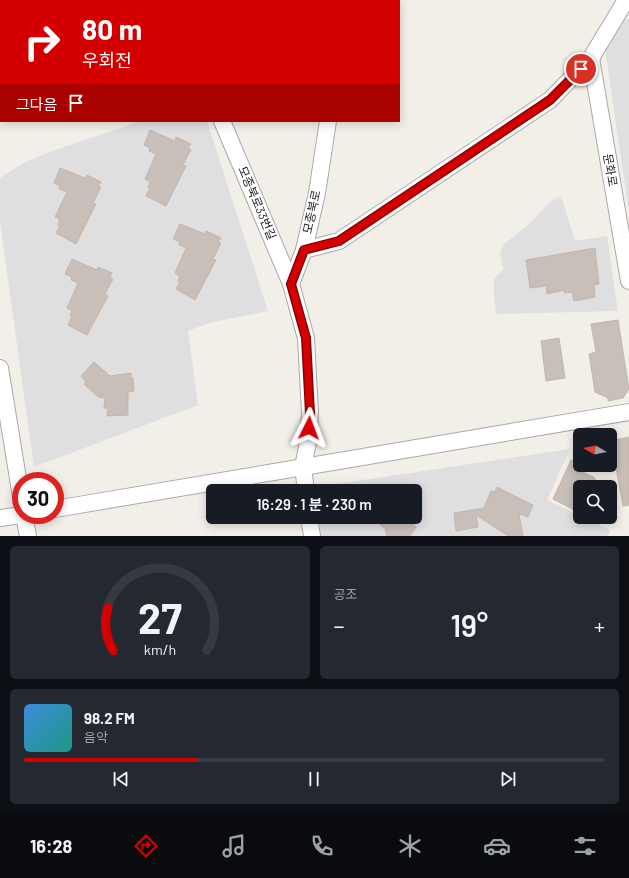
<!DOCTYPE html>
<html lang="ko">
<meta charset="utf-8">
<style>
:root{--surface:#171b24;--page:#242831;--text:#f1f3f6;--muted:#9ea1a6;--line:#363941;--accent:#d40000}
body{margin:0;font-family:Barlow,"Noto Sans KR",sans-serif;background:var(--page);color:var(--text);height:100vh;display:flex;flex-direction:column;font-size:15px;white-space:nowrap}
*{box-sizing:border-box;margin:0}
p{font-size:13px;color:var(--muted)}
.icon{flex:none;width:22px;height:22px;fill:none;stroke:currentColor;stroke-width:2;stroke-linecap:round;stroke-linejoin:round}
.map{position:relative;height:536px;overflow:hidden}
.drawer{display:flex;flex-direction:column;gap:10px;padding:10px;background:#0d0f14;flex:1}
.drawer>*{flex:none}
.guide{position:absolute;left:0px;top:0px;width:400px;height:122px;box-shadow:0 2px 10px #0003;background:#d40000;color:#fff;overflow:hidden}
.needle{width:26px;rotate:279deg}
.buttons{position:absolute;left:573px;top:428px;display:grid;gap:8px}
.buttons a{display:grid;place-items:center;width:44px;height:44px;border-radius:6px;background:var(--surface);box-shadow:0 2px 10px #0003;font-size:20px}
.speed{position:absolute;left:12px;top:472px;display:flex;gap:8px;font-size:20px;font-weight:700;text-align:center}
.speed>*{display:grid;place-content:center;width:52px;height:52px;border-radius:50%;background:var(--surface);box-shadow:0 2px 10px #0003;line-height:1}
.speed .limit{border:6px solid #d22;background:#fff;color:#111}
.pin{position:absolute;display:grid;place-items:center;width:34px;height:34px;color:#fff;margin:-17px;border:2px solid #fff;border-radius:50%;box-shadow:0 1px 4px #0007}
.me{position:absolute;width:44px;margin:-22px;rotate:3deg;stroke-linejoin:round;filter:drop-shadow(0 0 3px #0008)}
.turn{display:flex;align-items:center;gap:14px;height:84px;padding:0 16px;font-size:18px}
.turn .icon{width:52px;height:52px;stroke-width:2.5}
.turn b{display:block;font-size:28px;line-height:34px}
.then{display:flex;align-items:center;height:38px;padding:0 16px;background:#0003;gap:8px;font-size:15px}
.big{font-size:30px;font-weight:600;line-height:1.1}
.drawer .widget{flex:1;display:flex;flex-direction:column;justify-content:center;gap:6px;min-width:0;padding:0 14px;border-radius:6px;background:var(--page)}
.drawer .dial{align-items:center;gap:0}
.dial svg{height:104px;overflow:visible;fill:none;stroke:var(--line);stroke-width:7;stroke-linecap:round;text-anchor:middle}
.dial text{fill:var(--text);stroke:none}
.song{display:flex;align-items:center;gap:12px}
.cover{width:48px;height:48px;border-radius:6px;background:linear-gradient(135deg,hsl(210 70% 55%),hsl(170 70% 35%))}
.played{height:4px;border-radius:2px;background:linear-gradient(90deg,var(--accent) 30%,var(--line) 30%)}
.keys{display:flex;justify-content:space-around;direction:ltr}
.heat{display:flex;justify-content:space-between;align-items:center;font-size:22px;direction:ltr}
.drawer .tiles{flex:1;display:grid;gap:10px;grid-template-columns:1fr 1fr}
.widget:last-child{grid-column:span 2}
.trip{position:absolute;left:206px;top:484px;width:216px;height:40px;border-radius:6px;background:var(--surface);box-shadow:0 2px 10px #0003;font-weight:600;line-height:40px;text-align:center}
.menu{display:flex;height:64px;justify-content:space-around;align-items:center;background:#090b0e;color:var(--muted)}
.menu .icon{width:28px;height:28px}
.menu .selected{color:var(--accent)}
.menu b{font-size:18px;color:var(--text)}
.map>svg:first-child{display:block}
.residential{fill:#e0dfdf}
.farmland{fill:#eef0d5}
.building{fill:#c7bfb8;stroke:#c4b6ab}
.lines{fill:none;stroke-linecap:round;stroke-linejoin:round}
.minor-casing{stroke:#a9a9a9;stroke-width:18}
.path{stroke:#fa8072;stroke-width:2.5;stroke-dasharray:2 2;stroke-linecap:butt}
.minor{stroke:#fff;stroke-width:16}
.route-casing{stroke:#8a0000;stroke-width:10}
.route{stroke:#d40000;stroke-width:7}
.labels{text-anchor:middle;stroke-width:3;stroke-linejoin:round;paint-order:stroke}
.street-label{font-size:12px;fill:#222;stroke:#fff}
</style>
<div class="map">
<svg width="629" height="536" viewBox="0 0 629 536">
<rect width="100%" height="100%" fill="#f2efe9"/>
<!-- residential -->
<g class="residential">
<polygon points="624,19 629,19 629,212 605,49"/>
<polygon points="141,121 207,121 268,311 209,323 188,331 198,405 34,467 0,222 0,178 22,164 44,154"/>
<polygon points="561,196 575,241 607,236 618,311 496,314 494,296 494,279 503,269 500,253 504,244 527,226 552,200"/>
<polygon points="570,449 547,500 610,530 608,536 321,536 319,517 415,517 415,491 317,491 317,487"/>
</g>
<!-- farmland -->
<polygon class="farmland" points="0,0 320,0 1,1 0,92"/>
<!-- building -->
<g class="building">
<polygon points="150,130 175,141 176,137 191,144 188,148 191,150 183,165 186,166 166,206 146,196 150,188 148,187 150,182 145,179 156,154 149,151 150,148 144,145"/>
<polygon points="60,168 85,178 87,175 101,182 98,186 101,187 93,203 96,204 76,244 56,233 60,226 58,225 60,219 55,217 67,192 59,189 60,186 54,183"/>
<polygon points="180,224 205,234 206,231 221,238 218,242 221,243 213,259 216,260 195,300 176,289 180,282 178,281 180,276 175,273 186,248 179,245 180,242 173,239"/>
<polygon points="595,248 599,284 594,285 595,297 574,301 572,292 564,293 564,290 547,294 546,286 530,288 526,260"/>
<polygon points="72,259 97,270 98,267 112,273 110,278 113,279 105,294 108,296 87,335 68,325 72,317 70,316 72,311 67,308 78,283 71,280 72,277 65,274"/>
<polygon points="618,320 629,389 623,398 608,401 608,398 595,392 589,354 596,352 591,324"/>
<polygon points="559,338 565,378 546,381 541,341"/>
<polygon points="94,362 110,376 131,373 131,378 133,378 134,391 128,392 128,415 107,416 108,408 104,408 105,398 98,397 84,384 86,382 81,376"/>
<polygon points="629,437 629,505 623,506 611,441"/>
<polygon points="571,460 580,464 580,465 585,466 584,473 594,477 599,487 580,487 580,513 553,499"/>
<polygon points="497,487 533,505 528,517 519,514 523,536 508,536 476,515 478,527 456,531 454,513 484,508 491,491 495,492"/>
<polygon points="372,517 413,517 409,522 416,527 410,536 387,536 385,529"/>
</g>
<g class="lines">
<defs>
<g id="minor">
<polyline points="170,0 170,1"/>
<polyline points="343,1 344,0"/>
<polyline points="591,58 629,281"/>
<polyline points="222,121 291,284 306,338 310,413 308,442 303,467 306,491"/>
<polyline points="304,250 339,241 550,100 591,58 626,0"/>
<polyline points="291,284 304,250 317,193 328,121"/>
<polyline points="0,368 21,497"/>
<polyline points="55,509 629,412"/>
<polyline points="24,515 28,536"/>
<polyline points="309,517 312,536"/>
<polyline points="0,518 21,515"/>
</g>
</defs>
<!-- minor casing -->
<use href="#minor" class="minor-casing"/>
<!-- path -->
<polyline class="path" points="0,55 1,55"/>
<!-- minor -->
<use href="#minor" class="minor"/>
</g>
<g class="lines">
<defs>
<polyline id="route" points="309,428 310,413 306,338 291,284 304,250 339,241 550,100 581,69"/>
</defs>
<!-- route casing -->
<use href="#route" class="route-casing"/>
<!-- route -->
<use href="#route" class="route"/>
</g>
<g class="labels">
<!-- street labels -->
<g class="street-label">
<text transform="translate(610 170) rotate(80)" y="4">문화로</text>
<text transform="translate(257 203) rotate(67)" y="4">모종북로33번길</text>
<text transform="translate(312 212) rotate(-78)" y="4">모종북로</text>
</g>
</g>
</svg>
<div class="buttons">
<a><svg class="needle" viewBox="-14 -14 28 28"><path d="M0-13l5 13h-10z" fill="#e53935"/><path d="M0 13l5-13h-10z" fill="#9ea1a6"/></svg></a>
<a><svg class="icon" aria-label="search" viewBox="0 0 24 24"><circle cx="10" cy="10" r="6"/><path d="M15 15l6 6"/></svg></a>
</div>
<div class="speed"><div class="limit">30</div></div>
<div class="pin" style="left:581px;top:69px;background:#d93025"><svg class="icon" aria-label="arrive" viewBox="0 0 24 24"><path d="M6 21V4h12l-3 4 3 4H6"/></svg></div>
<svg class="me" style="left:309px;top:428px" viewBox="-20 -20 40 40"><path d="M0-17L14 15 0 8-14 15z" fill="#d40000" stroke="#fff" stroke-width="4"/></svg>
<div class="trip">16:29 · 1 분 · 230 m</div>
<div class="guide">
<div class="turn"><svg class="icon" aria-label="right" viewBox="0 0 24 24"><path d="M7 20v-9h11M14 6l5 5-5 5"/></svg><div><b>80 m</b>우회전</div></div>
<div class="then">그다음<svg class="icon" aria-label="arrive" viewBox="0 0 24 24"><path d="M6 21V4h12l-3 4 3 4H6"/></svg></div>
</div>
</div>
<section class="drawer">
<div class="tiles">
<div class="widget dial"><svg viewBox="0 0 100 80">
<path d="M14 69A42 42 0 1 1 86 69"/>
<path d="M14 69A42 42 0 0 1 10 36" stroke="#d40000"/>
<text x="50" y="56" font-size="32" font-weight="700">27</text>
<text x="50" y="72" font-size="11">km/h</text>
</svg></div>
<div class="widget"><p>공조</p>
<div class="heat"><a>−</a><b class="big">19°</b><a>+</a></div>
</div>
<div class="widget">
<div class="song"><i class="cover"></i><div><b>98.2 FM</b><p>음악</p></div></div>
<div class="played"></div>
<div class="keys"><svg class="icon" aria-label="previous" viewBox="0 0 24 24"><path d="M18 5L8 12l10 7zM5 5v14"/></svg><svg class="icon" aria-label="pause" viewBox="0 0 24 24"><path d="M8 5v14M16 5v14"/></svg><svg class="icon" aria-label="next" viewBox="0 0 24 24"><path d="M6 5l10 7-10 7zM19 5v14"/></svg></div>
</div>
</div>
</section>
<nav class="menu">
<b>16:28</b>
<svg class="icon selected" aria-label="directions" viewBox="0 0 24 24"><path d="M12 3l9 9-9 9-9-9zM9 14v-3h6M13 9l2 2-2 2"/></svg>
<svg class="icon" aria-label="music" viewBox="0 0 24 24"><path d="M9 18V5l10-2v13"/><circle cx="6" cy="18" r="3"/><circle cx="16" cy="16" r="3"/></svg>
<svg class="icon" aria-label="phone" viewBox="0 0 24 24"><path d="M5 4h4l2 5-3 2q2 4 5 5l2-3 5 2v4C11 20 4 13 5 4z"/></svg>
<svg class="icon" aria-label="climate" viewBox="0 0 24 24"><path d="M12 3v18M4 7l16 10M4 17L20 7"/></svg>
<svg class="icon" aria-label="car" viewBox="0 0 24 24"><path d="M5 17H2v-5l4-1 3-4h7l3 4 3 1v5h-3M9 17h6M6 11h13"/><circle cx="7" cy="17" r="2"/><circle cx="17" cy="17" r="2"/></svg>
<svg class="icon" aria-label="filters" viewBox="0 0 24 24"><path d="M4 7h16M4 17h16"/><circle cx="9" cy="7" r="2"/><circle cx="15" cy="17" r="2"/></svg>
</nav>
